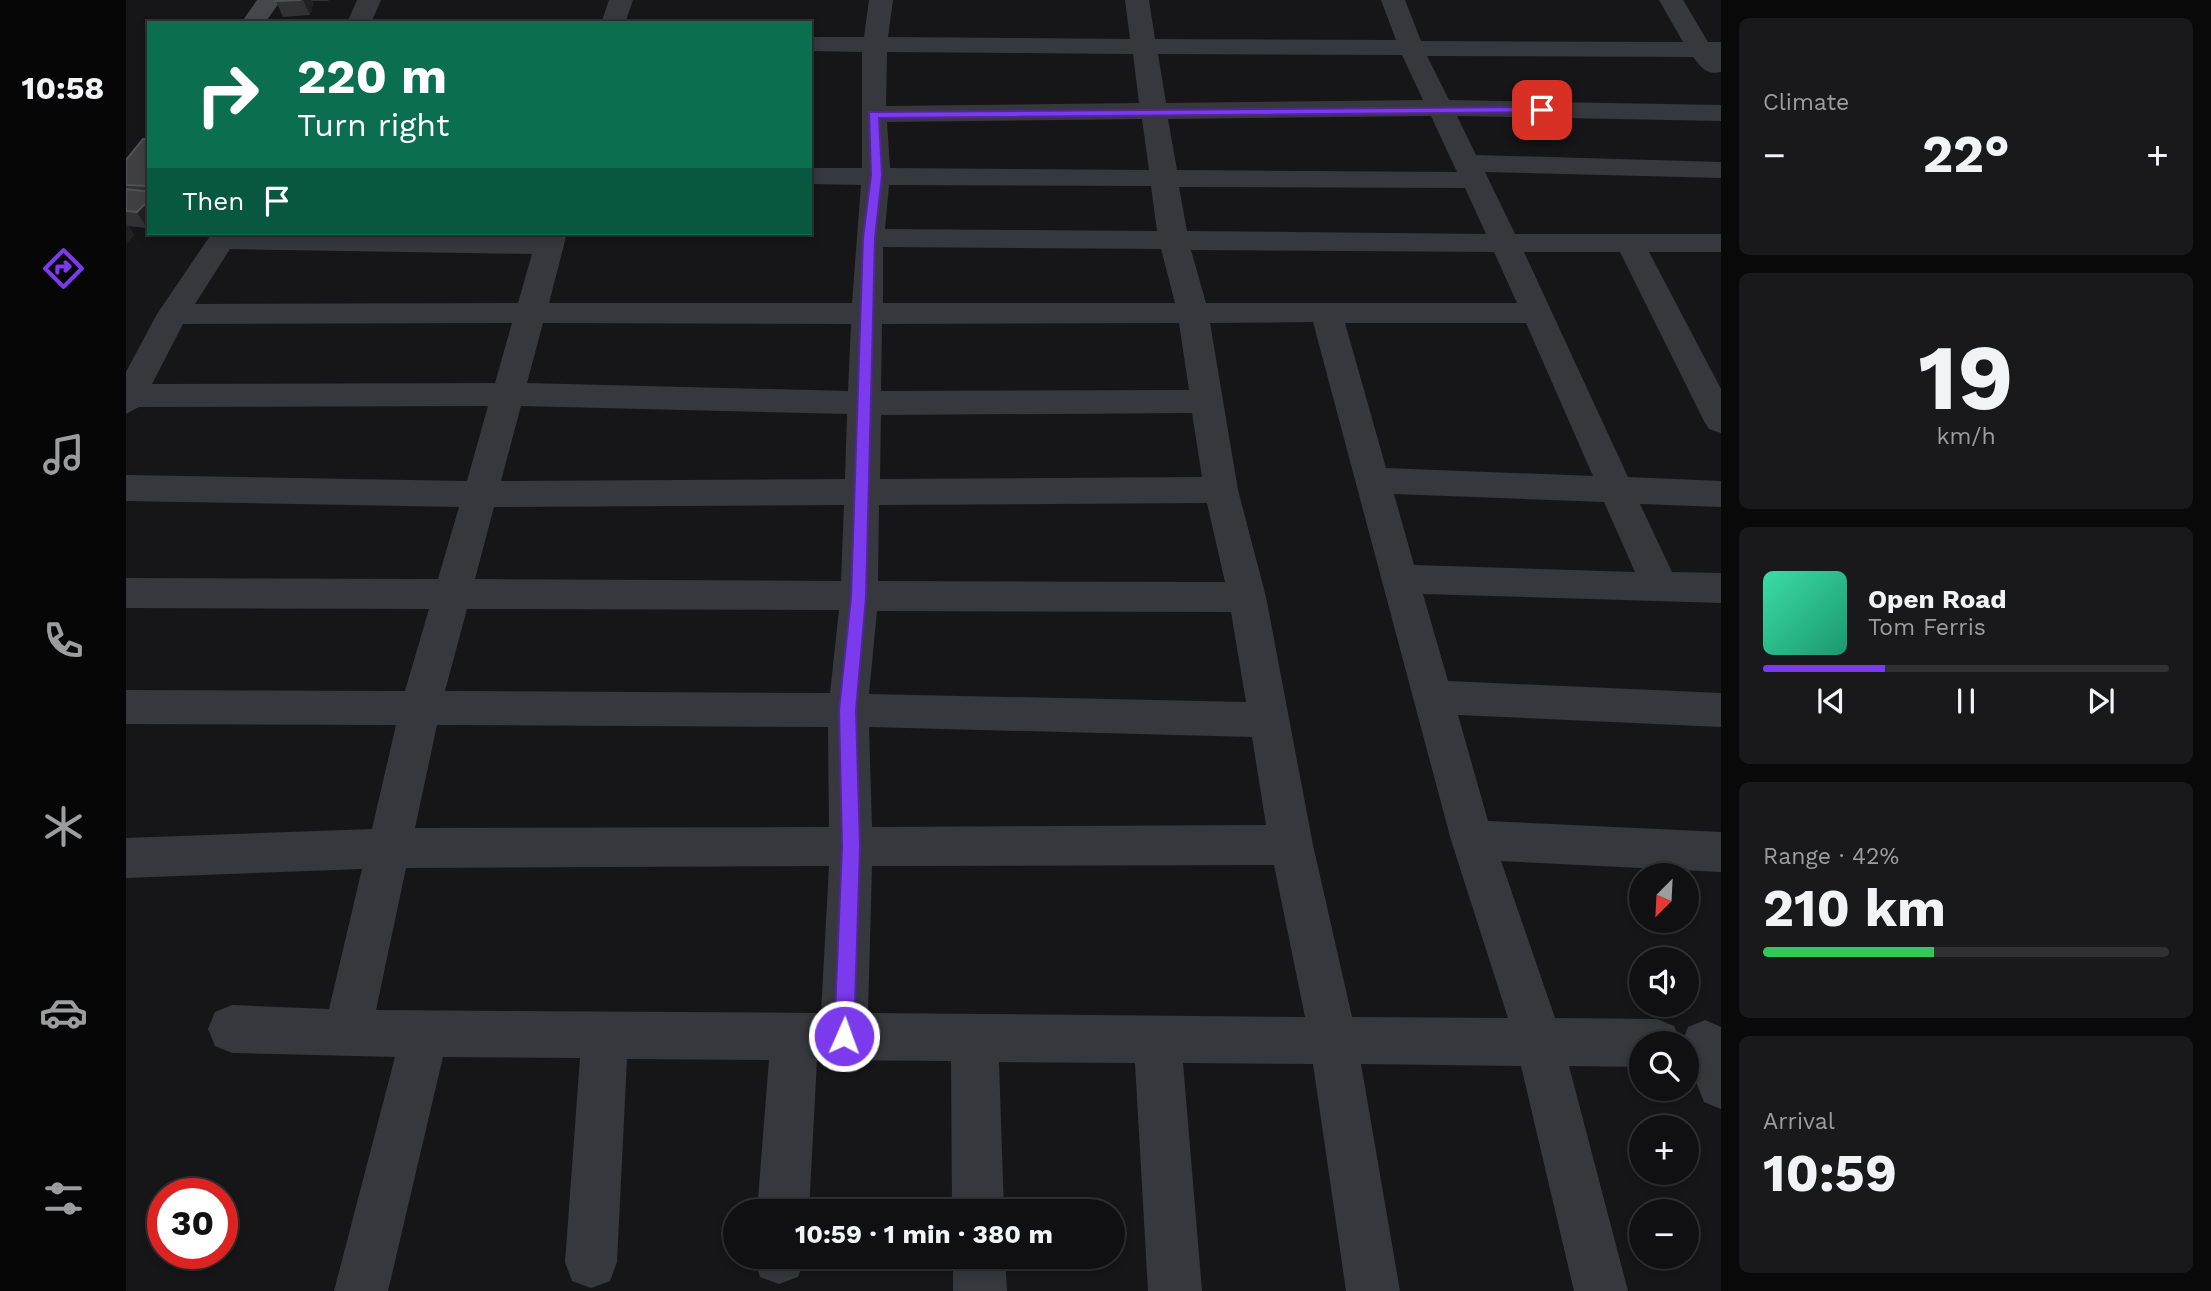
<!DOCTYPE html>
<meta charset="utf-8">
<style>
:root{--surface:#101012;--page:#19191b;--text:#f1f3f6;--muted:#9c9d9f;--line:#303032;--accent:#7c3aed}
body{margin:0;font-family:"Work Sans",sans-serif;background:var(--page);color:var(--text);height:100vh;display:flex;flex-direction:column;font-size:26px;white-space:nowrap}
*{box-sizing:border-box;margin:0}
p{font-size:23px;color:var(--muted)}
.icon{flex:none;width:38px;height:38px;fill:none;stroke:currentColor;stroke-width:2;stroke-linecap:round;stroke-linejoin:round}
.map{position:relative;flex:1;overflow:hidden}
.drawer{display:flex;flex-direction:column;gap:18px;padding:18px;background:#09090a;width:490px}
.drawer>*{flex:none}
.guide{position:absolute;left:21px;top:21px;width:665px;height:214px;border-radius:0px;box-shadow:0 4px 10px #0003,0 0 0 2px var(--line);background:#0b6e4f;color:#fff;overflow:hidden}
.needle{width:46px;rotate:204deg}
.controls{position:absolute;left:1503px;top:863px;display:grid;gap:14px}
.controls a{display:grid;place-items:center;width:70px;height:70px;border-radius:50%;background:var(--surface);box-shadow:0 4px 10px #0003,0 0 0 2px var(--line);font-size:35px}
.speed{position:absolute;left:21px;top:1178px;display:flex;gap:14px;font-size:35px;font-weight:700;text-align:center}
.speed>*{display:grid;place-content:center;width:91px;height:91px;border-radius:50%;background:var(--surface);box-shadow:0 4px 10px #0003,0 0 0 2px var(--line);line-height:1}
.speed .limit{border:10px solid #d22;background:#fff;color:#111}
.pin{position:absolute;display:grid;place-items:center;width:60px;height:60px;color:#fff;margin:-30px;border-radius:14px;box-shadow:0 4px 10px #0006}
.me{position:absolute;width:77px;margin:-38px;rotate:2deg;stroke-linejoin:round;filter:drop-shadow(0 0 5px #0008)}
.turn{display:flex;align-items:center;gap:24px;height:147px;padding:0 35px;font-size:32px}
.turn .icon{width:91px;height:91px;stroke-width:2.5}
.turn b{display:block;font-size:49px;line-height:60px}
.then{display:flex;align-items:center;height:66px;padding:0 35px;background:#0003;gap:14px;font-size:26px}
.big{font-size:52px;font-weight:700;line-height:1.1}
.drawer .widget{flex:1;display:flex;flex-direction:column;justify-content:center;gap:10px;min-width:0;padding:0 24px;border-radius:10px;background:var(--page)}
.drawer .dial{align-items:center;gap:0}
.dial b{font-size:91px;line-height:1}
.song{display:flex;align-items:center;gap:21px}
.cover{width:84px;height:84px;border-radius:10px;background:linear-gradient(135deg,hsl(160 70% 55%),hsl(160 70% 35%))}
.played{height:7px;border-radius:4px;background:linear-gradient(90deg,var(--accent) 30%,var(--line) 30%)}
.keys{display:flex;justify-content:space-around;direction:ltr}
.heat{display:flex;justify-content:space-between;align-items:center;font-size:38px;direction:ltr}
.charge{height:10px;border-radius:5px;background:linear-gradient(90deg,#34c759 42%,var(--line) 0)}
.trip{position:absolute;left:597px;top:1199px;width:402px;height:70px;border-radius:35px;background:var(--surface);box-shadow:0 4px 10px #0003,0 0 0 2px var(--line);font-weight:700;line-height:70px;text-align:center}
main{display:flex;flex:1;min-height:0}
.dock{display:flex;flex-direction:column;width:126px;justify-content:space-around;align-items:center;background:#060607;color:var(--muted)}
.dock .icon{width:49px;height:49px}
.dock .on{color:var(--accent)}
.dock b{font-size:32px;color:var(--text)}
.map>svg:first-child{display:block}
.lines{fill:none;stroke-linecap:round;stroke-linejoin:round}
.street{fill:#37383d;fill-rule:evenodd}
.secondary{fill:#45474d;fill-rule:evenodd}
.wall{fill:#323236}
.shaded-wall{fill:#212124}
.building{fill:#3f3f44;stroke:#4f5156;stroke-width:2}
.route{fill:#7c3aed;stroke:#51269a;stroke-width:2}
</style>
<main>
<nav class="dock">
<b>10:58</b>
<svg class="icon on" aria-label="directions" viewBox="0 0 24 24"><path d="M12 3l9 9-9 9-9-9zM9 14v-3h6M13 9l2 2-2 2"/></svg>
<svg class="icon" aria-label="music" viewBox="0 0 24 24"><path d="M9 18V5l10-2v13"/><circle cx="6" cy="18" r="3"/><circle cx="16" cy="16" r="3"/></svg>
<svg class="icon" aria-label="phone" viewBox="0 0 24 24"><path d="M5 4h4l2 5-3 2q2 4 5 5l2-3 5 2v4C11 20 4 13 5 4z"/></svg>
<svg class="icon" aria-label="climate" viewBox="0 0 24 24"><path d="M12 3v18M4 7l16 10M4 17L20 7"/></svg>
<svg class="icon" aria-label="car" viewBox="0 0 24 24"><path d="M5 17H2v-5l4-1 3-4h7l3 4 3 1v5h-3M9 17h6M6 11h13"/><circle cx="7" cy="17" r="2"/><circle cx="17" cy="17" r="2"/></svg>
<svg class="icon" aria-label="filters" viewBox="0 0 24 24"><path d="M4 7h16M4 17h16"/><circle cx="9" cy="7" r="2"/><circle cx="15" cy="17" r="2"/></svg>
</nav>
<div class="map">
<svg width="1595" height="1291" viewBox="0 0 1595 1291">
<rect width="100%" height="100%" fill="#161618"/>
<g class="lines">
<!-- street -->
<g class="street">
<polygon points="231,0 255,0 245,23 221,23"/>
<polygon points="483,0 507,0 499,23 475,23"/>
<path d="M743,0H767L762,37L1004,39L999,0H1023L1029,39L1270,40L1255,0H1279L1295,41L1557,42L1533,0H1557L1582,42H1595V72C1580,75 1576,68 1567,57L1301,56L1323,100L1595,105V121L1331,116L1350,155L1595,162V178L1359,172L1389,234H1595V252H1523L1595,389V433L1583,429L1578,421L1494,252H1398L1502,477L1595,481V507L1514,504L1546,572L1595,573V603L1297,594L1322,681L1595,693V727L1332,715L1362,821L1595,832V872L1375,861L1429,1018L1531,1019L1548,1026L1555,1043H1516V1067L1443,1066L1502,1291H1448L1395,1066L1235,1064L1274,1291H1220L1187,1064L1057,1063L1076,1291H1022L1009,1063L873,1062L878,1211H826L825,1061L691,1060L683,1211H631L643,1060L501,1059L491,1262L484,1281L465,1288L446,1281L439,1262L454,1058L317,1057L262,1291H208L269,1057L106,1053L89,1046L82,1029L89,1012L106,1005L203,1009L236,869L0,878V838L246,829L270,725L0,724V690L279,691L303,609L0,608V578L312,579L333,507L0,501V475L341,481L362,406L13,407L0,414V372L31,314L86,233L412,236L413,233H441L423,303H726L735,185L684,184V168H736V52L684,51V37H738ZM761,52L1007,54L1013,103L760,106ZM1032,54L1276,55L1297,100L1040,103ZM1305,116L1331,172L1051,170L1042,119ZM1016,119L1023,170L764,168L761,122ZM763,185L1025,186L1031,231L759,229ZM1053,187L1339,188L1360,234L1061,231ZM757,247L1035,249L1049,303H757ZM104,249L406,254L392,303L69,304ZM1065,250L1368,252L1391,303H1080ZM1187,322L1325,840L1382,1018L1226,1017L1187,845L1140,597L1112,490L1084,323ZM386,323L369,383L26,384L57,324ZM417,323L725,324L722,391L401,383ZM1053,323L1063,390L755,391L756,324ZM1219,323H1400L1467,476L1260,468ZM395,406L721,414L719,479L375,481ZM1066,413L1076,477L754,479L755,415ZM1268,494L1478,502L1509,572L1288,565ZM1081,503L1099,582L752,581L753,505ZM718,505L715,581L349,579L368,507ZM341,609L713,610L704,693L319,691ZM751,611L1105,612L1120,702L743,694ZM311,725L702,727L703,827L289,828ZM743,727L1126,737L1140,825L746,827ZM1148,865L1179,1017L742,1013L746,866ZM703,866L695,1013L250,1010L280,868Z"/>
<polygon points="1579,1020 1595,1027 1595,1109 1578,1102 1561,1059 1561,1043 1556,1043 1562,1027"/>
<polygon points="627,1256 679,1256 679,1258 672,1277 653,1284 634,1277"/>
<polygon points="827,1256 879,1256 881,1291 827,1291"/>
</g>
<!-- secondary -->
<polygon class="secondary" points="131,0 155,0 139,23 115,23"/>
</g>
<!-- wall -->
<g class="wall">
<polygon points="150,0 203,0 202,1 186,1 187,4 184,15 157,17 150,1"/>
<polygon points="23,139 23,226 21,228 2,226 8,235 0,244 0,160"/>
</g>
<!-- shaded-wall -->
<g class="shaded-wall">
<polygon points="177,0 185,0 187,4 184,15"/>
<polygon points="23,200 23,226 21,228 11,212"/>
<polygon points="0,223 8,235 0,244"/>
</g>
<!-- building -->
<g class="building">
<polygon points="150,0 175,0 150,1"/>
<polygon points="17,139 23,139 23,186 0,185 0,160"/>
<polygon points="0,189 23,192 23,200 11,212 0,211"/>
</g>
<!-- route -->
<polygon class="route" points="1416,107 1422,110 1420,112 753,118 756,175 749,238 740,597 730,710 734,847 728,1036 725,1043 718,1045 711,1043 708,1036 716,847 713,710 725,597 737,238 745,175 743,112"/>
</svg>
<div class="controls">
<a><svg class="needle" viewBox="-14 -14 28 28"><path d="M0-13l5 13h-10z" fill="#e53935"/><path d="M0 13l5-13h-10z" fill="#9c9d9f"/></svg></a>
<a><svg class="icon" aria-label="sound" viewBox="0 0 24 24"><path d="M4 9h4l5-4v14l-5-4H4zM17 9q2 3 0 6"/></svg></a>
<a><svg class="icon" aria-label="search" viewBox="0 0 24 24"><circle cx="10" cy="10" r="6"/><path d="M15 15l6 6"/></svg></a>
<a>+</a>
<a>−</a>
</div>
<div class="speed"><div class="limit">30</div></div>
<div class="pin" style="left:1416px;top:110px;background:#d93025"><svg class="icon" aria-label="arrive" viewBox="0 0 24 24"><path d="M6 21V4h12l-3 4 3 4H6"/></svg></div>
<svg class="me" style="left:718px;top:1036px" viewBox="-20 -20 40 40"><circle r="17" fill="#7c3aed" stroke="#fff" stroke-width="3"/><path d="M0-11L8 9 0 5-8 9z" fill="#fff"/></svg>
<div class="trip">10:59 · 1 min · 380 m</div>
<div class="guide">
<div class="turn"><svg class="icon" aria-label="right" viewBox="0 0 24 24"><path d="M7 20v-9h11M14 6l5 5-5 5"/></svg><div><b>220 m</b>Turn right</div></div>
<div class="then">Then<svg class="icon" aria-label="arrive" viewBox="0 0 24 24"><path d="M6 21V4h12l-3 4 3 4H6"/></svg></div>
</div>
</div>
<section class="drawer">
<div class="widget"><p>Climate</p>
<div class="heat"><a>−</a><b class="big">22°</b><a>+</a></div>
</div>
<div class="widget dial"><b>19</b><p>km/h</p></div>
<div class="widget">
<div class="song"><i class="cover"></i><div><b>Open Road</b><p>Tom Ferris</p></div></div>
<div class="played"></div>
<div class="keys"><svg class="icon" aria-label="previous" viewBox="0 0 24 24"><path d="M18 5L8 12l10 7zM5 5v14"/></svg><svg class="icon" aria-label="pause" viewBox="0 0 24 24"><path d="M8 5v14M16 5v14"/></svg><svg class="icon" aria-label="next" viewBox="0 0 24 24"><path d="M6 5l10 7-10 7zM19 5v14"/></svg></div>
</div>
<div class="widget"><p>Range · 42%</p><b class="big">210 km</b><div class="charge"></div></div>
<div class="widget"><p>Arrival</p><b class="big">10:59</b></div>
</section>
</main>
